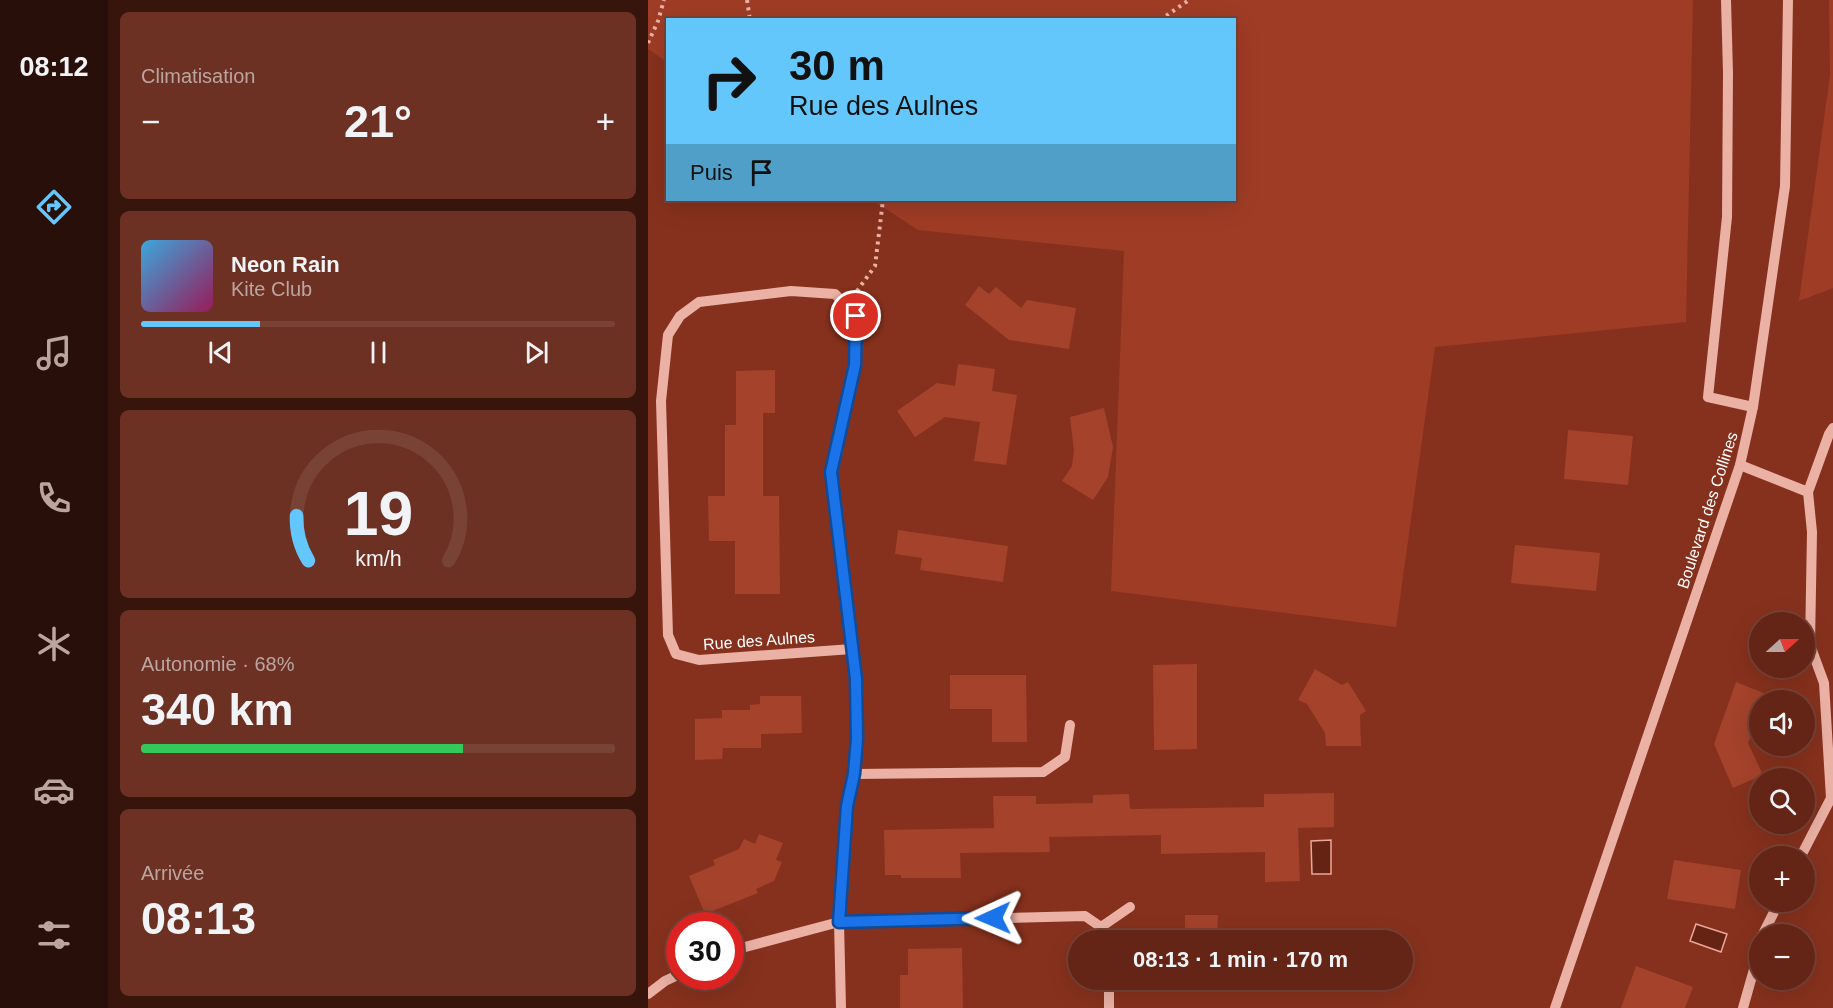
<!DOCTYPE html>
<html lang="fr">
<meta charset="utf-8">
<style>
:root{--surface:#642516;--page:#6c3123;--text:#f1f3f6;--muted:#bba5a1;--line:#784235;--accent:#63c7fb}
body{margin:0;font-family:Helvetica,sans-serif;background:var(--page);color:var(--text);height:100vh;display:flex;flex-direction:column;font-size:22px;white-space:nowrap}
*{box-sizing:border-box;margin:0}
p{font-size:20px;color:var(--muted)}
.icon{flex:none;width:33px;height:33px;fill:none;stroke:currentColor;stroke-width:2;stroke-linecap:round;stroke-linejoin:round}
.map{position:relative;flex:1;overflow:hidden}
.side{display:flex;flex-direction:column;gap:12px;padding:12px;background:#37140c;width:540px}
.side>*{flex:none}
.top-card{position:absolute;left:18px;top:18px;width:570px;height:183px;border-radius:0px;box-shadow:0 6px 24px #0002,0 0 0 2px var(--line);background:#63c7fb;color:#111;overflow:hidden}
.needle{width:39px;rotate:69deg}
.buttons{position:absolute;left:1101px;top:612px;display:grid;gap:12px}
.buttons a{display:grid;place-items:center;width:66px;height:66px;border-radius:50%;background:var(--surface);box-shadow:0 6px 24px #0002,0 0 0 2px var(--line);font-size:30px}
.speed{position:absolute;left:18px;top:912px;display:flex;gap:12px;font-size:30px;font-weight:700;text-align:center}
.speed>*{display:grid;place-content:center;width:78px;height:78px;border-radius:50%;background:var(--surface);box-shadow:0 6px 24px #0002,0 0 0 2px var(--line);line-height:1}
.speed .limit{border:9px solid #d22;background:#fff;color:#111}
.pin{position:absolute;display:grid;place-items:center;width:51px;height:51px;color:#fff;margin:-26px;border:3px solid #fff;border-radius:50%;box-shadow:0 2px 6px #0007}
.me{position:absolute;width:66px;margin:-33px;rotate:269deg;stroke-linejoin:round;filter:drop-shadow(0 0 4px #0008)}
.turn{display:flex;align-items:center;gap:21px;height:126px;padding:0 24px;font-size:27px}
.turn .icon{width:78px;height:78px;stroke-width:2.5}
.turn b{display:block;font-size:42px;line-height:51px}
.then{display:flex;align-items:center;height:57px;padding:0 24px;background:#0003;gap:12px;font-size:22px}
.big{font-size:45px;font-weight:700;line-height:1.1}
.side .widget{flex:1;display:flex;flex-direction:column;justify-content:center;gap:9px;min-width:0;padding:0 21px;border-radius:9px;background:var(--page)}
.side .dial{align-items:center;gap:0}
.dial svg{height:156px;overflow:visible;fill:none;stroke:var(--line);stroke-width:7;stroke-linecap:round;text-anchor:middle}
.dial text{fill:var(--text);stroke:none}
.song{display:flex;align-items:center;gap:18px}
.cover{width:72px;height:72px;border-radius:9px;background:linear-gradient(135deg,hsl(200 70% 55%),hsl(330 70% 35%))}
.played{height:6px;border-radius:3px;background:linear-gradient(90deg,var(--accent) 25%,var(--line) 25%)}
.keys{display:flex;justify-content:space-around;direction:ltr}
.heat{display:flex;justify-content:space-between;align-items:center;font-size:33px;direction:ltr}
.charge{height:9px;border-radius:4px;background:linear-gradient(90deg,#34c759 68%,var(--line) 0)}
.trip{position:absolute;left:420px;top:930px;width:345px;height:60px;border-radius:30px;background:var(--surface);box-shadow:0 6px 24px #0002,0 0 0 2px var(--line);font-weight:700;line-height:60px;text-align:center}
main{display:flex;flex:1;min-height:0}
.menu{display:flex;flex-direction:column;width:108px;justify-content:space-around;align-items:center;background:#280f09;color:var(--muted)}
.menu .icon{width:42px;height:42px}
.menu .active{color:var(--accent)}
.menu b{font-size:27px;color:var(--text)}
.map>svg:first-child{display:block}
.green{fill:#9f3c26}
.water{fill:#652413;stroke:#eda698;stroke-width:1.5}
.building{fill:#a4422c}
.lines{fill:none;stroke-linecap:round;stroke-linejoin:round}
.path{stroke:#ebb1a5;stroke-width:4;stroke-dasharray:3 4.5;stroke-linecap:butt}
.minor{stroke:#ebb1a5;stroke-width:10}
.route-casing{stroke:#114b97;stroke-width:15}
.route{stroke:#1a73e8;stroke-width:10}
.labels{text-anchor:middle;stroke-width:6;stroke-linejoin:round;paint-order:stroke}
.street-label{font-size:16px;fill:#fff;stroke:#86311d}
</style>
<main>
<nav class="menu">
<b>08:12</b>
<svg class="icon active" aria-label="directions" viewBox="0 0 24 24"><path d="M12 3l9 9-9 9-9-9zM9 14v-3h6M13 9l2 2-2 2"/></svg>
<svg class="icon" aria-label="music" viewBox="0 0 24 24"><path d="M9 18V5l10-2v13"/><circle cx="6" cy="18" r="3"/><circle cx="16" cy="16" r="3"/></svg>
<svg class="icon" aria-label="phone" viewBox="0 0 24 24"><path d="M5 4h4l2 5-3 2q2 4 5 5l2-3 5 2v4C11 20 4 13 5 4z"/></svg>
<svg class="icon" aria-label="climate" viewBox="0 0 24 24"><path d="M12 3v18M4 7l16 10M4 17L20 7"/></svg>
<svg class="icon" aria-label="car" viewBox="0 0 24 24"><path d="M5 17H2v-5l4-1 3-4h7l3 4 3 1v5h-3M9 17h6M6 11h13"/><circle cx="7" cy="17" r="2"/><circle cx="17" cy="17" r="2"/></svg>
<svg class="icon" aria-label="filters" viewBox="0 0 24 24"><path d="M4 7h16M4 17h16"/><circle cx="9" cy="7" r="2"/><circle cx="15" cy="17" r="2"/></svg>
</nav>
<section class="side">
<div class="widget"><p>Climatisation</p>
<div class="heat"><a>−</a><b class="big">21°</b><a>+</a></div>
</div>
<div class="widget">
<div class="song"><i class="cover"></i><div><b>Neon Rain</b><p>Kite Club</p></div></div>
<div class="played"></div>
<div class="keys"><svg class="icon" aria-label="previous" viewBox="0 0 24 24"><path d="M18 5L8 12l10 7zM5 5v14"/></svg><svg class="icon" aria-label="pause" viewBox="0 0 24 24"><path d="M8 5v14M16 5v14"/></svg><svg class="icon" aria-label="next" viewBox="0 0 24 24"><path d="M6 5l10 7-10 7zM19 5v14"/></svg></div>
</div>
<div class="widget dial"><svg viewBox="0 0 100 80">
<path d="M14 69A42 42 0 1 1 86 69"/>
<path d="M14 69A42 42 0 0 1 8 46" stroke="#63c7fb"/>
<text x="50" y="56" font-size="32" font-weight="700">19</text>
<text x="50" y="72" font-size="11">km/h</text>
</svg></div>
<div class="widget"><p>Autonomie · 68%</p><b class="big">340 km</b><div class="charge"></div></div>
<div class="widget"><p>Arrivée</p><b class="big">08:13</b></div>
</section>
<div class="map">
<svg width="1185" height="1008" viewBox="0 0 1185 1008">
<rect width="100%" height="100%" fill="#86311d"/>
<!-- green -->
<g class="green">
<polygon points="0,0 1045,0 1038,322 787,347 748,627 463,591 476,251 270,230 224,200 586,200 586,20 20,20 19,62 0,49"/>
<polygon points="1181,0 1185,0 1185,288 1151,301 1182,75"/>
</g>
<!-- water -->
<g class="water">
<polygon points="683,840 683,874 664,874 663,841"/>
<polygon points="1048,924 1079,934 1073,952 1042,941"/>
</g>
<!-- building -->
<g class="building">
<polygon points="331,286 341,294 348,287 373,308 379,300 428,308 421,349 361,340 317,305"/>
<polygon points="310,364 347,369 344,391 369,395 358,465 326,461 332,422 297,417 267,437 249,411 289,383 307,386"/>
<polygon points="127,370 127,413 115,413 115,496 131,496 132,594 87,594 87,541 61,541 60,496 77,496 77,425 88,425 88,371"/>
<polygon points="456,408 465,447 460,477 445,500 414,481 424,466 426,451 422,417"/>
<polygon points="920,430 985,436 980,485 916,479"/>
<polygon points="250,530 360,546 355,582 272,570 274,558 247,554"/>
<polygon points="867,545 952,553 948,591 863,583"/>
<polygon points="549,664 549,749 506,750 505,665"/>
<polygon points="667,669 694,685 700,682 718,711 712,715 713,746 678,746 677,733 659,704 650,700"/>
<polygon points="302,675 378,675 379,742 344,742 344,709 302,709"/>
<polygon points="1088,682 1118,694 1116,700 1112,700 1112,711 1100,743 1115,775 1085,788 1066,744"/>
<polygon points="112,696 153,696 154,733 113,734 113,748 75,748 74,759 47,760 47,719 74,718 74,710 102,710 102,705 112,704"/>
<polygon points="686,793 686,827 650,828 652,881 617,882 617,852 513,854 513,835 401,837 402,852 312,853 313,878 253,878 253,875 237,875 236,830 346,828 345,796 388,796 388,804 445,803 445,795 481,794 482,809 616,807 616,794"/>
<polygon points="111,834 135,843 128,860 134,862 126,881 108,889 110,893 57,914 41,876 67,865 65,860 91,849 96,839 107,844"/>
<polygon points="1026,860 1093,870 1087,909 1019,899"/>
<polygon points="537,915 570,915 569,940 537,940"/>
<polygon points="314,948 315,1008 252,1008 252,975 260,975 260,949"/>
<polygon points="988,966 1045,987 1037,1008 973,1008"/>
</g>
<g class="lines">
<!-- path -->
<g class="path">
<polyline points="99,0 102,20"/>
<polyline points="512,20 541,0"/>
<polyline points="0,43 10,21 16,0"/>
<polyline points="209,291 227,266 235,200"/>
</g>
<!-- minor -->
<g class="minor">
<polyline points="1078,0 1080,73 1079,217 1060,397 1105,407"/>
<polyline points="1092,465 1160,492 1164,532 1162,645 1176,683 1183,798 1153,856"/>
<polyline points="1160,492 1181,434 1185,428"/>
<polyline points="206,774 395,772 417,757 422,725"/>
<polyline points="453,927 482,907"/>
<polyline points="1115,934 1131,902"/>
<polyline points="82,951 191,922 437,916 453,927 459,940"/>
<polyline points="461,980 461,1008"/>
<polyline points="0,994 17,981 32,974"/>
<polyline points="193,1008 191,922 199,806 206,774 209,739 208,679 183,472 207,365 208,316 187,294 143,291 51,302 32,316 20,335 13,401 20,635 28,654 51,660 204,649"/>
<polyline points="907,1008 1092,465 1105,407 1137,186 1140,0"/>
<polyline points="1095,1008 1112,948"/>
</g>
</g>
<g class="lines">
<defs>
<polyline id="route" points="208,316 207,365 183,472 208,679 209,739 206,774 199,806 191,922 345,918"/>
</defs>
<!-- route casing -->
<use href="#route" class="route-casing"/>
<!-- route -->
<use href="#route" class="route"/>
</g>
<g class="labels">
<!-- street labels -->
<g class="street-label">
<text transform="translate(1059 510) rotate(-72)" y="6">Boulevard des Collines</text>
<text transform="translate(111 640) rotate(-4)" y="6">Rue des Aulnes</text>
</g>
</g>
</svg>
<div class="buttons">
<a><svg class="needle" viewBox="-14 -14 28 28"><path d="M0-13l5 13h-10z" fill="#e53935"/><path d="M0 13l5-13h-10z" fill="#bba5a1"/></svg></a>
<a><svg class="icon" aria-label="sound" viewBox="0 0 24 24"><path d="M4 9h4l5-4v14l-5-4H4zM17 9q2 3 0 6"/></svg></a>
<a><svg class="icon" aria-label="search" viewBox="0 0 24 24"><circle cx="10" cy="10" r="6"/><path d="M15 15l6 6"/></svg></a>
<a>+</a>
<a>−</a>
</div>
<div class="speed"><div class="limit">30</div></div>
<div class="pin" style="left:208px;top:316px;background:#d93025"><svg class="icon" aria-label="arrive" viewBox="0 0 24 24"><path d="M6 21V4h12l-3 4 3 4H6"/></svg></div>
<svg class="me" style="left:345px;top:918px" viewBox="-20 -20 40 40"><path d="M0-17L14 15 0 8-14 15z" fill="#1a73e8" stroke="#fff" stroke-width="4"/></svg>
<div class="trip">08:13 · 1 min · 170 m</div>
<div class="top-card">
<div class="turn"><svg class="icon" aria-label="right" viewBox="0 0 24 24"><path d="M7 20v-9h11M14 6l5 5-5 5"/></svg><div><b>30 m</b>Rue des Aulnes</div></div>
<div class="then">Puis<svg class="icon" aria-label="arrive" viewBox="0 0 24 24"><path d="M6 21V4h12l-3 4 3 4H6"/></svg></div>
</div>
</div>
</main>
